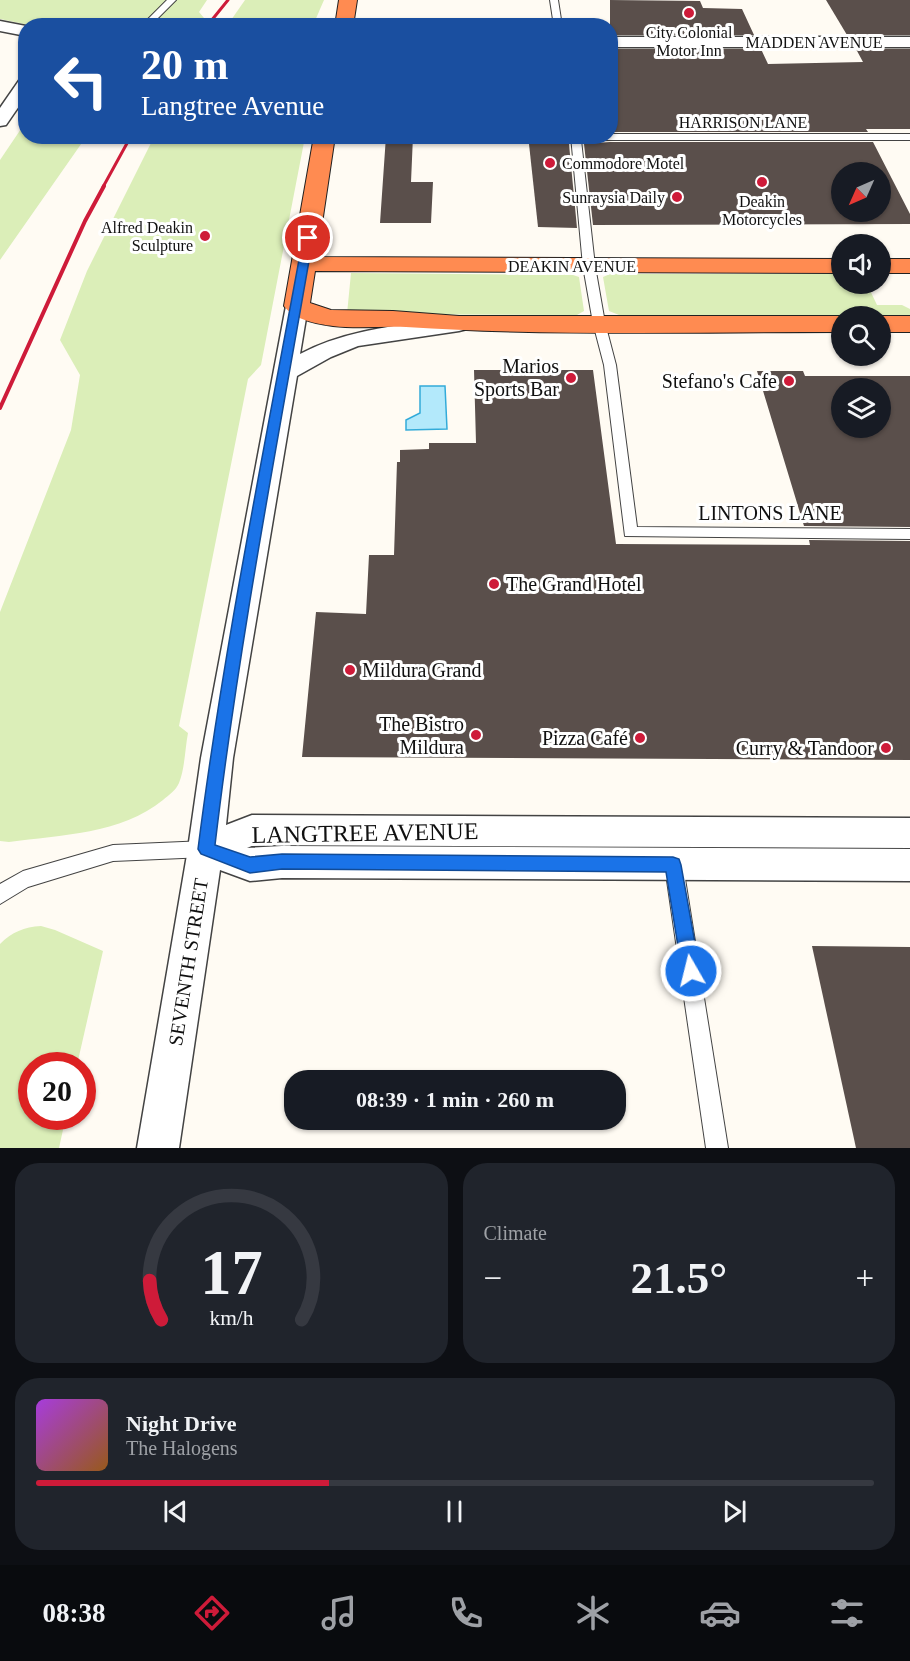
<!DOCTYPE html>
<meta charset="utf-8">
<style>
:root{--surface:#171b24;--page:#20242c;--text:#f1f3f6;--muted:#9ea1a6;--line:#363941;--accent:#ce1b39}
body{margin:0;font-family:"Times New Roman",serif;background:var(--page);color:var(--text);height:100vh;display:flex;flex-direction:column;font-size:22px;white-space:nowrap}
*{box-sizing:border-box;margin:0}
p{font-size:20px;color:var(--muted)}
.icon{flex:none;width:33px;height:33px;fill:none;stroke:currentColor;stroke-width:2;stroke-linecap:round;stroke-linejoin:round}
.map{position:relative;height:1148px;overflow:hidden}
.panel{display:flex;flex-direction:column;gap:15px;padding:15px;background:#0d0f14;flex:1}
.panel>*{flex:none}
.guide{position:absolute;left:18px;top:18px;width:600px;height:126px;border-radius:24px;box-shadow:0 2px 4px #0004;background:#1a4fa0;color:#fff;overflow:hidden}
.needle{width:39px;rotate:225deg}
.fabs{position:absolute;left:831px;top:162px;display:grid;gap:12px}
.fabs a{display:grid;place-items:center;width:60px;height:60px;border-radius:50%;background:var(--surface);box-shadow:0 2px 4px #0004;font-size:30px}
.speed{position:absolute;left:18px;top:1052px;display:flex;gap:12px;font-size:30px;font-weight:700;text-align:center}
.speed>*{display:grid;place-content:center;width:78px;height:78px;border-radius:50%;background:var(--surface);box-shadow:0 2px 4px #0004;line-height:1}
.speed .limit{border:9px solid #d22;background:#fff;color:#111}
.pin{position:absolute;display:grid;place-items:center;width:51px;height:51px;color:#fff;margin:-26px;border:3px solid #fff;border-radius:50%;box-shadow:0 2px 6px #0007}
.me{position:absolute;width:66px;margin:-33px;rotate:352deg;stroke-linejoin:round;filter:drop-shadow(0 0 4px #0008)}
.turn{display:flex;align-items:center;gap:21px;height:126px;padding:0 24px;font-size:27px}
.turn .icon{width:78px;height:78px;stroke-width:2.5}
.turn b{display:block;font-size:42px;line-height:51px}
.big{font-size:45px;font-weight:800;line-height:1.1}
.panel .tile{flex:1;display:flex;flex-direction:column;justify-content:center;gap:9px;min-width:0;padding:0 21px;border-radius:24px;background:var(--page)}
.panel .dial{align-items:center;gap:0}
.dial svg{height:156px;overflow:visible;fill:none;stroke:var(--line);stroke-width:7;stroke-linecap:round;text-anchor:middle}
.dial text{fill:var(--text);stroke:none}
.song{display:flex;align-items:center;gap:18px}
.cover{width:72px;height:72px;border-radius:9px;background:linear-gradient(135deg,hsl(280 70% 55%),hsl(30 70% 35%))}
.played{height:6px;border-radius:3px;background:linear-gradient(90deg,var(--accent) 35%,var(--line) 35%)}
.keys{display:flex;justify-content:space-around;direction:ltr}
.heat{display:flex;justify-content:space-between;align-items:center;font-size:33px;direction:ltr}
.panel .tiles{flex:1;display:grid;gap:15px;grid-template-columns:1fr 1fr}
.tile:last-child{grid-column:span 2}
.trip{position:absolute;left:284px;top:1070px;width:342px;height:60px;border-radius:24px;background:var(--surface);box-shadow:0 2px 4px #0004;font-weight:800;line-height:60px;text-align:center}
.tab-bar{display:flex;height:96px;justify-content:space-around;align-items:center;background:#090b0e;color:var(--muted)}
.tab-bar .icon{width:42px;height:42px}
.tab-bar .on{color:var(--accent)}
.tab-bar b{font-size:27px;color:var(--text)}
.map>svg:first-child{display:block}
.green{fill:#dbeeb8}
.water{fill:#b3e9fb;stroke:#33abd9;stroke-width:1.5}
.building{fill:#5a4f4b;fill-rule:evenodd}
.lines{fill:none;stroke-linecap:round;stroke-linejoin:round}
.lane-casing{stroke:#434343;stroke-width:2}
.street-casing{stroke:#434343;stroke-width:3}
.highway-casing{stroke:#212121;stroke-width:2}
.lane{fill:#fff;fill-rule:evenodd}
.street{fill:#fff;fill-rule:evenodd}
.highway{fill:#ff8b51;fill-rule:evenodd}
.rail-far1{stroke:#ce1b39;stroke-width:3}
.rail{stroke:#ce1b39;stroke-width:4}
.route{fill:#1a73e8;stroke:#114b97;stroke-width:1.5}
.poi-dot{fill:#ce1b39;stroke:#fff;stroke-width:2}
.labels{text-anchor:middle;stroke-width:6;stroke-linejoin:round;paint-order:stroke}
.far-poi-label{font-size:16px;fill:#101010;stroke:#fff}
.far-street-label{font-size:16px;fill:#101010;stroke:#fff}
.poi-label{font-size:20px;fill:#101010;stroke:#fff;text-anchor:end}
.street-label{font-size:20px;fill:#101010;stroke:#fff}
.near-street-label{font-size:24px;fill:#101010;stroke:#fff}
</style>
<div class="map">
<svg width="910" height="1148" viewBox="0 0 910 1148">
<rect width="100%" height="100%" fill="#fffbf3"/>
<!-- green -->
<g class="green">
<polygon points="0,0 207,0 199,12 204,18 200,26 29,25 0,19"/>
<polygon points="245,0 324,0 314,23 303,26 232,25 229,23"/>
<polygon points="25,123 26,136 86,137 0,260 0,160"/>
<path d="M154,137H305L261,365L248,379L179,726L188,733C185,748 185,768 179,783C176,790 169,795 163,800C121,834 61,835 9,842L0,841V612L71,430L80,375L60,340L87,271Z"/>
<polygon points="351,273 573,275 579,277 584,311 577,315 347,314"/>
<polygon points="610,274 841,274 842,284 867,284 877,305 902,305 910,309 910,315 619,315 609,311 603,277"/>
<path d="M41,926L55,930L103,951L77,1065H32V1116H66L59,1148H0V944C12,932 24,927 41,926Z"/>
</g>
<!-- water -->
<polygon class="water" points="420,386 445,386 447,429 406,430 406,420 420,413"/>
<!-- building -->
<g class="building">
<polygon points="610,0 700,1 703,8 742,9 754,35 610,35"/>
<polygon points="826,0 910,0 910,35 847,35"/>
<polygon points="610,49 761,49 768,64 863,62 856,49 910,49 910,129 866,129 868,132 610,132"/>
<polygon points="386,136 413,136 411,182 433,182 431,223 380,223"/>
<path d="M610,142H873L910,214V224L593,225L584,144ZM842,172H880V212H842Z"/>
<polygon points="529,144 569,144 577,228 538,227"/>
<polygon points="474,370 593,370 616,544 810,545 809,540 910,541 910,760 302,757 316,612 366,614 369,555 394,555 397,462 400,462 400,450 429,449 429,443 476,443"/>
<path d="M757,371H803L805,376H910V527L804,526ZM842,388H880V428H842Z"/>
<polygon points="812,946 910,947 910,1148 856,1148"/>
</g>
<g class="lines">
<defs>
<g id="lane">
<polygon points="167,0 176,0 150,26 141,26"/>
<polygon points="550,0 558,0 562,26 554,26"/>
<polygon points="610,134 910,134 910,140 581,140 595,266 605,323 616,365 637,527 910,529 910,539 625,536 604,365 593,323 583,266 571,136 610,136"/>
<polygon points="206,841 213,843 215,849 213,855 206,857 113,861 28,887 0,904 0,884 23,871 113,845"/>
<polygon points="673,852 680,854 682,860 728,1148 706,1148 664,860 666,854"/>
</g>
<g id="street">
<polygon points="0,21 26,26 26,36 0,31"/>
<rect x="610" y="37" width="300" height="10"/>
<polygon points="26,78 26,96 6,125 0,126 0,108 20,79"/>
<path d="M297,299L305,301L308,306L300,354C349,328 405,325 459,317L467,319L470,324L467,329L459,331L358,346L331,357L297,376L233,758L226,825L252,815L910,818V848L254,845L247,848L282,846L910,849V881L282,878L250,881L220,870L179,1148H137L188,849L201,758L286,306L289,301Z"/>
</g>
<g id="highway">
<polygon points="339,0 357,0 353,26 335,26"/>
<path d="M314,136H335L317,257L842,259V273L315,271L310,303L331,310L393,311L459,316H842V332C696,332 550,336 406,327C382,326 357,329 333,326C317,324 294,320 284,306Z"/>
<rect x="880" y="259" width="30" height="14"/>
<polygon points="879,316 910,316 910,332 880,332 880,316"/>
</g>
</defs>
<!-- lane casing -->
<use href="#lane" class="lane-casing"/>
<!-- street casing -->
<use href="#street" class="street-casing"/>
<!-- highway casing -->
<use href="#highway" class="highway-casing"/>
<!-- lane -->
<use href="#lane" class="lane"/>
<!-- street -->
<use href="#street" class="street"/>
<!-- highway -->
<use href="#highway" class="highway"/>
<!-- rail-far1 -->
<g class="rail-far1">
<polyline points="207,26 228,0"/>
<polyline points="103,187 131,136"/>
</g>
<!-- rail -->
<polyline class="rail" points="0,408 85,221 104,186"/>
</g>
<!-- route -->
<path class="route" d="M308,235L313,238C278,440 239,641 215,845L250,857L282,854L673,857L679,859L681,865L700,971L697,977L691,980L684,977L682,971L666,872L282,869L250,873L201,854L198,849C224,644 266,441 303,238Z"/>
<!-- markers -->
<g class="poi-dot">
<circle cx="689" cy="13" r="6"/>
<circle cx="550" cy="163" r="6"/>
<circle cx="762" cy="182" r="6"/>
<circle cx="677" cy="197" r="6"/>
<circle cx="205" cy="236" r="6"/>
<circle cx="571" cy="378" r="6"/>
<circle cx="789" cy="381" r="6"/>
<circle cx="494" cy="584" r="6"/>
<circle cx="350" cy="670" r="6"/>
<circle cx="476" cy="735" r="6"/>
<circle cx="640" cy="738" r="6"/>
<circle cx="886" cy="748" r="6"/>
</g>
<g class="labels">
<!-- far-poi labels -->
<g class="far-poi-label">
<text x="689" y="38">City Colonial<tspan x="689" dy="18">Motor Inn</tspan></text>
<text x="562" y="169" text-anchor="start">Commodore Motel</text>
<text x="665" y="203" text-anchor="end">Sunraysia Daily</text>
<text x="762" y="207">Deakin<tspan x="762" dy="18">Motorcycles</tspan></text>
<text x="193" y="233" text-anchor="end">Alfred Deakin<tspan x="193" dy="18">Sculpture</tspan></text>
</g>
<!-- far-street labels -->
<g class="far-street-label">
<text x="814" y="48">MADDEN AVENUE</text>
<text x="743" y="128">HARRISON LANE</text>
<text x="572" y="272">DEAKIN AVENUE</text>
</g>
<!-- poi labels -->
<g class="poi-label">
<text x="559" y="373">Marios<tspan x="559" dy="23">Sports Bar</tspan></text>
<text x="777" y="388">Stefano's Cafe</text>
<text x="506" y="591" text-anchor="start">The Grand Hotel</text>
<text x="362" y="677" text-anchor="start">Mildura Grand</text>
<text x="464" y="731">The Bistro<tspan x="464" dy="23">Mildura</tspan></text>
<text x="628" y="745">Pizza Café</text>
<text x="874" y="755">Curry &amp; Tandoor</text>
</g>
<!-- street labels -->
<g class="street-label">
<text x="770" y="520">LINTONS LANE</text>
<text transform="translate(188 962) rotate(-81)" y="7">SEVENTH STREET</text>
</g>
<!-- near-street labels -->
<g class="near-street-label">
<text transform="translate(365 833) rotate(-1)" y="8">LANGTREE AVENUE</text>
</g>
</g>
</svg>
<div class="fabs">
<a><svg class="needle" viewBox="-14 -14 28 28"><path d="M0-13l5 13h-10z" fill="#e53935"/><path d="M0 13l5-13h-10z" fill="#9ea1a6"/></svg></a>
<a><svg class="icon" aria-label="sound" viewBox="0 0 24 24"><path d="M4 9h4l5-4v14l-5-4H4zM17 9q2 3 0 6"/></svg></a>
<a><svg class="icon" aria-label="search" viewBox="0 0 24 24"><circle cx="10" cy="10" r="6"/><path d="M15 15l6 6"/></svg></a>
<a><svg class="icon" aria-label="layers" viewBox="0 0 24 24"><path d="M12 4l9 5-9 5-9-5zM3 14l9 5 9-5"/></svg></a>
</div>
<div class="speed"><div class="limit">20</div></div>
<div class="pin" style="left:308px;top:238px;background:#d93025"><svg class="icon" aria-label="arrive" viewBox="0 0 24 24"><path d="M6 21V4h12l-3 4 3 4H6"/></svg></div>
<svg class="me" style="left:691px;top:971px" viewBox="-20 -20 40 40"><circle r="17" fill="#1a73e8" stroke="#fff" stroke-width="3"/><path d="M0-11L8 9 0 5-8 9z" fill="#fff"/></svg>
<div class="trip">08:39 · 1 min · 260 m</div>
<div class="guide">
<div class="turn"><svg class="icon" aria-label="left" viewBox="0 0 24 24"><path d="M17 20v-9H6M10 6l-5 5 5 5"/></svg><div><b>20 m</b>Langtree Avenue</div></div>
</div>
</div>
<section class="panel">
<div class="tiles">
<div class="tile dial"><svg viewBox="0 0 100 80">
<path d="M14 69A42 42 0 1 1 86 69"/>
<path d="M14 69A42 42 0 0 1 8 49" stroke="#ce1b39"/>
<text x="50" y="56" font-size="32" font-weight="700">17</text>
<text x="50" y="72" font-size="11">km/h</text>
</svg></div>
<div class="tile"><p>Climate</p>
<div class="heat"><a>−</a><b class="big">21.5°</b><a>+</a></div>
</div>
<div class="tile">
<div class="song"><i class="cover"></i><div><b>Night Drive</b><p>The Halogens</p></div></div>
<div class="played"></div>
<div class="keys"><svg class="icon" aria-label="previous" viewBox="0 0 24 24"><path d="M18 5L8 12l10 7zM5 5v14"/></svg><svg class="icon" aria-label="pause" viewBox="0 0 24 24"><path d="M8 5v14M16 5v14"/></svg><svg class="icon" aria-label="next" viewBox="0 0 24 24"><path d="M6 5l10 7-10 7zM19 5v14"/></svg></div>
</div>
</div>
</section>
<nav class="tab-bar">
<b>08:38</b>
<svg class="icon on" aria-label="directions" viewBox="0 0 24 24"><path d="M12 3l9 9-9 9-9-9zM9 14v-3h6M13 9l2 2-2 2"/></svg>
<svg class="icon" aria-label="music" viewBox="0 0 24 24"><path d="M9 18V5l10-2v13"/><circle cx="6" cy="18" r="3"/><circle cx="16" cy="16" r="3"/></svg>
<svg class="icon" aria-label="phone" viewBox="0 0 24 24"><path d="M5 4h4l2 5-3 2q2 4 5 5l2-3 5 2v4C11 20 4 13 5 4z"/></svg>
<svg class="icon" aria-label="climate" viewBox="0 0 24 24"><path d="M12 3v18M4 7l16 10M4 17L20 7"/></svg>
<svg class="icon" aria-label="car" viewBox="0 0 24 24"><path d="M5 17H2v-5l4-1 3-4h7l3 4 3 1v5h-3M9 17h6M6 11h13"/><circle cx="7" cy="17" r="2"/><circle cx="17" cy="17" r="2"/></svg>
<svg class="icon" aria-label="filters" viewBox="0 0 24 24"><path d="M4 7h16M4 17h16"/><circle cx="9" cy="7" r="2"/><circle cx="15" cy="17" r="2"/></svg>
</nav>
